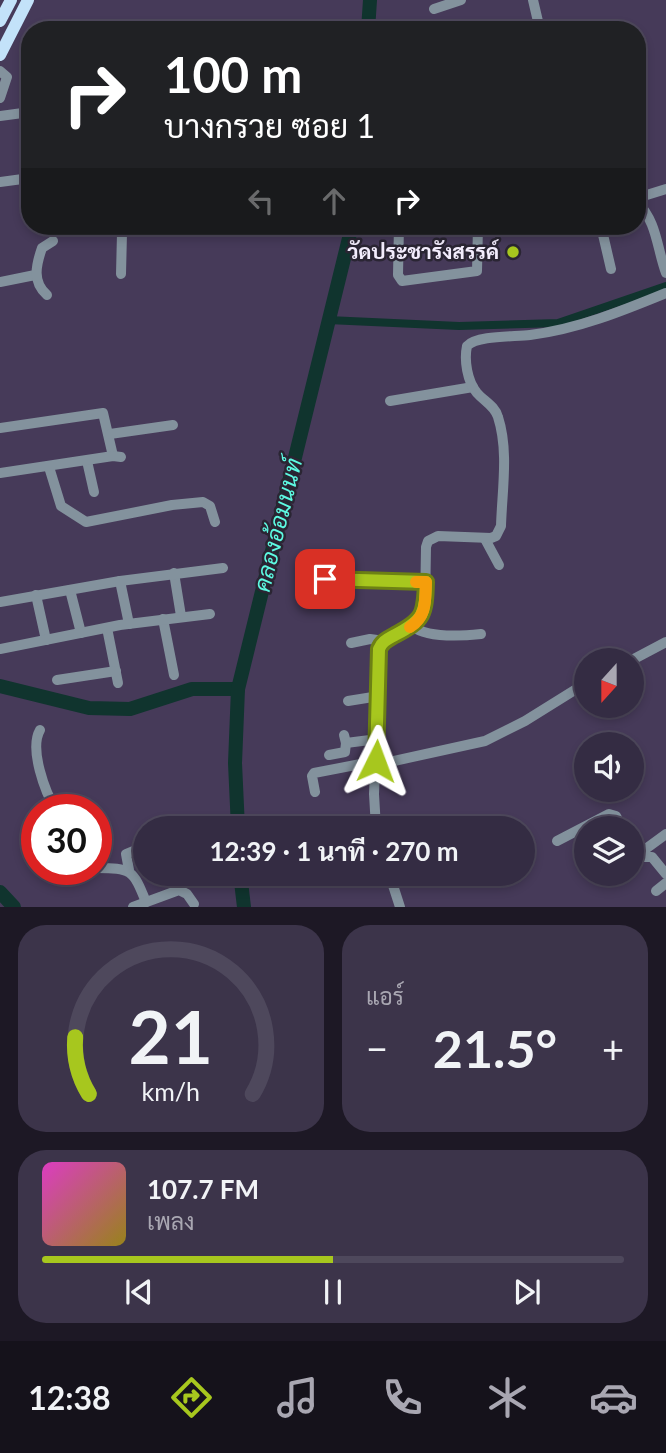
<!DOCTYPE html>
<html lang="th">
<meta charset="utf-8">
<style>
:root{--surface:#342c43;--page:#3c344a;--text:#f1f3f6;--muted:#a9a7b2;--line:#4e485c;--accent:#a7c71e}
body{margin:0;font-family:Lato,Sarabun,sans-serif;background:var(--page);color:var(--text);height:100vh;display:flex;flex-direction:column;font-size:26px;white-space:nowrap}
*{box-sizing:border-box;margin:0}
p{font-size:23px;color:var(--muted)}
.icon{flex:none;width:38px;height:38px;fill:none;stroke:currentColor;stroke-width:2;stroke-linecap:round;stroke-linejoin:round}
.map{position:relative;height:907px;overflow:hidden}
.side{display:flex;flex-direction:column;gap:18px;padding:18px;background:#1d1825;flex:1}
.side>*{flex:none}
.hud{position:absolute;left:21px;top:21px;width:625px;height:214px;border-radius:28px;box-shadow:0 4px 10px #0003,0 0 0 2px var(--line);background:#202124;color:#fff;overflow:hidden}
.needle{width:46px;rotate:201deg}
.buttons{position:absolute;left:574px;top:648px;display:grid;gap:14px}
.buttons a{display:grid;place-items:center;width:70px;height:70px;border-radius:50%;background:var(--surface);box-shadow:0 4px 10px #0003,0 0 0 2px var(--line);font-size:35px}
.speed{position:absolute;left:21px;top:794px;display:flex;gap:14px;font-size:35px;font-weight:700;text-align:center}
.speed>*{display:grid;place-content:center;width:91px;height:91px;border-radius:50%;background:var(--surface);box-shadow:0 4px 10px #0003,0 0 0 2px var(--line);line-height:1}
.speed .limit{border:10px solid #d22;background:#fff;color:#111}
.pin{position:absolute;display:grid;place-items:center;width:60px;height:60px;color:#fff;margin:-30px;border-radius:14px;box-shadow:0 4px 10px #0006}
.me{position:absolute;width:77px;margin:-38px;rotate:3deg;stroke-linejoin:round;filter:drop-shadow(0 0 5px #0008)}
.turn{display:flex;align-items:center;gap:24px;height:147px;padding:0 28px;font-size:32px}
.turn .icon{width:91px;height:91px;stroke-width:2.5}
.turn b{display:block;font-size:49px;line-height:60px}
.lanes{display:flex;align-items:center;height:66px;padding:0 28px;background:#0003;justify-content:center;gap:35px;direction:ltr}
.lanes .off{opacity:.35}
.big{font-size:52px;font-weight:700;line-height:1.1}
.side .widget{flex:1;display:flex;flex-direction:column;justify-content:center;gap:10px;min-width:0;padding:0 24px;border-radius:28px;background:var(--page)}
.side .dial{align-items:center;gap:0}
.dial svg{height:182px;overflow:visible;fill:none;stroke:var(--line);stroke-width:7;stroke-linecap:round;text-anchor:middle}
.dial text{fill:var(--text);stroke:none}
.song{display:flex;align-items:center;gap:21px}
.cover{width:84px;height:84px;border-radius:10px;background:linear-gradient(135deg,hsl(310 70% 55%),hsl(50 70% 35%))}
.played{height:7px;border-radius:4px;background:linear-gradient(90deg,var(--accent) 50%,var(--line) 50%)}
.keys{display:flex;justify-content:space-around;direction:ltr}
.heat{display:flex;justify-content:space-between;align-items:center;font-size:38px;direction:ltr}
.side .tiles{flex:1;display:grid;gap:18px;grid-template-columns:1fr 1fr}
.widget:last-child{grid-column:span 2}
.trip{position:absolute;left:133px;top:816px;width:402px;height:70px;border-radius:35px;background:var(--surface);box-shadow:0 4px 10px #0003,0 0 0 2px var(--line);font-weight:700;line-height:70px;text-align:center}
.tabs{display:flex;height:112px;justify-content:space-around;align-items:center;background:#15121b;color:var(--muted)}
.tabs .icon{width:49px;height:49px}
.tabs .active{color:var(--accent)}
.tabs b{font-size:32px;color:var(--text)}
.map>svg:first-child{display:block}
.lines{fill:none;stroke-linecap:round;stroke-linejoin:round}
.canal{stroke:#10342e;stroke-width:8}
.river{stroke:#10342e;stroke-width:14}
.minor{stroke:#83929d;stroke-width:10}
.major{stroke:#c3e2f9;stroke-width:12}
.route-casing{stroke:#6d8114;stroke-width:18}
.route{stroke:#a7c71e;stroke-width:12}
.slow{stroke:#f59e0b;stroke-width:12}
.poi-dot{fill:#a7c71e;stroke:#2a2533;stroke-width:2.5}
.labels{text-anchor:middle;stroke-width:5;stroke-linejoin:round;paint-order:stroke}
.poi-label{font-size:21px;font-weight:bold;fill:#f3edfd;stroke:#2a2533;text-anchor:end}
.water-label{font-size:23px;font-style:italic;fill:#5dfae2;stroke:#2a2533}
</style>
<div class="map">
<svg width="666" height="907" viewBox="0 0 666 907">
<rect width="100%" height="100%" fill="#463a59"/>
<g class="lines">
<!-- canal -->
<polyline class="canal" points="328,320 459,326 558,323 666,286"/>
<!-- river -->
<g class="river">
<polyline points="368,30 370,0"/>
<polyline points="0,686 89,708 130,709 192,689 238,689"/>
<polyline points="238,828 235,763 238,689 352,226"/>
<polyline points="240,873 244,907"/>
<polyline points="0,892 14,907"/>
</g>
<!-- minor -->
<g class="minor">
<polyline points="533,0 540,30"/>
<polyline points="434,9 461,0"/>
<polyline points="0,71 7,77 0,98"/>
<polyline points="0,116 30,112"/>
<polyline points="0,182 30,178"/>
<polyline points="637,198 666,189"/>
<path d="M637,202C657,221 657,249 666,273"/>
<polyline points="399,226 398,275 402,281 477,271 478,226"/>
<polyline points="601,226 611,269"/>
<polyline points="121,274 122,233 123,231 143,226"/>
<polyline points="0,282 35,275"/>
<path d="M47,295C32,282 36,265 42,248L53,241"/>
<polyline points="390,401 473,387"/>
<polyline points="0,428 103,413 113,456"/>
<polyline points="110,434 173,425"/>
<polyline points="87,461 94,492"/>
<polyline points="49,467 61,506 86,522 172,505 203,502 210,506 215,522"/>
<polyline points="0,473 113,456 121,457"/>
<polyline points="485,539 499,565"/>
<polyline points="174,573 181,616"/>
<polyline points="325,579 426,582"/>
<polyline points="120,581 129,624"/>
<polyline points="70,590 81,633"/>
<polyline points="36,595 46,640"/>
<polyline points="0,602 120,581 223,568"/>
<polyline points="163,619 174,675"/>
<path d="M412,626C427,638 462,636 481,634"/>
<polyline points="107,628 118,683"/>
<polyline points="351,643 370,639 384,641"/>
<polyline points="0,649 120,625 210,614"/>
<polyline points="632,660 666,642"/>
<polyline points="57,680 116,671"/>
<polyline points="348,701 379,696"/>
<path d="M40,730C29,749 45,792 56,810"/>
<polyline points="344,735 346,743 378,739"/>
<polyline points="329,755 345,752 346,743"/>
<polyline points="376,765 485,741 525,721 586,683"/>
<polyline points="315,792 312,776 314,773 376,761"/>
<polyline points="181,828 183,825"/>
<path d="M376,828L374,794L380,645C396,629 415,632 425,608L426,547L428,541L438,536L491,538L496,536L501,526C502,491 509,451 498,417C495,406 484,401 477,393C467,381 464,360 467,346C477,335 515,337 530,335C578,329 622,311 666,293"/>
<polyline points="557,841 609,814 616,816 622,828"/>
<polyline points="632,850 638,857 652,857 666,874"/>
<polyline points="636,856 666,834"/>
<path d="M96,868C131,868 133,869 146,902"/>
<polyline points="129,870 126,854 145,846"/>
<polyline points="389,873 400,907"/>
<polyline points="656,891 666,883"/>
<polyline points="133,907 179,890 187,894 194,904"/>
</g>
<!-- major -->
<g class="major">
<polyline points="0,21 11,0"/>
<polyline points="0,55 28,0"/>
</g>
</g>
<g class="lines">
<defs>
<path id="route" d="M325,579L426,582C425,614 424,620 395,635C388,639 382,641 379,649L376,761"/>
</defs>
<!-- route casing -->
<use href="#route" class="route-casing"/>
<!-- route -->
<use href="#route" class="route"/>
<!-- slow -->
<path class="slow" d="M410,627C427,616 425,601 426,582H416"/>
</g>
<!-- markers -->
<circle class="poi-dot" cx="513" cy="252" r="7"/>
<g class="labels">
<!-- poi labels -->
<g class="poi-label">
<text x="499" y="259">วัดประชารังสรรค์</text>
</g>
<!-- water labels -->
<g class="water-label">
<text transform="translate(278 525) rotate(-76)" y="8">คลองอ้อมนนท์</text>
</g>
</g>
</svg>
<div class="buttons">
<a><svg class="needle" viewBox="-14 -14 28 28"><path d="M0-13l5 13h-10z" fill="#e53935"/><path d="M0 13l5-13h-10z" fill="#a9a7b2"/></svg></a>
<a><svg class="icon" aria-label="sound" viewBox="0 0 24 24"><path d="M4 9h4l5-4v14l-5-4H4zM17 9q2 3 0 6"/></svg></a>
<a><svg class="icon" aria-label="layers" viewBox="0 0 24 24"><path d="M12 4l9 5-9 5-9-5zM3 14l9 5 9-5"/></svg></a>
</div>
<div class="speed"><div class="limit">30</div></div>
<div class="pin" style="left:325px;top:579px;background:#d93025"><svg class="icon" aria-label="arrive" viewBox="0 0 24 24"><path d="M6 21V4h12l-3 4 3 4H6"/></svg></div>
<svg class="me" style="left:376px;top:761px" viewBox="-20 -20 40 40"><path d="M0-17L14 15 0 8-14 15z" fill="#a7c71e" stroke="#fff" stroke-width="4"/></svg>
<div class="trip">12:39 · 1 นาที · 270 m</div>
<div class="hud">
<div class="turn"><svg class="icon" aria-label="right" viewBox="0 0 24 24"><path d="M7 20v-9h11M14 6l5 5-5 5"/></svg><div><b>100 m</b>บางกรวย ซอย 1</div></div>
<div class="lanes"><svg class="icon off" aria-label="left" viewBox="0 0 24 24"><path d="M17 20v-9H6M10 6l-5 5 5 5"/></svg><svg class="icon off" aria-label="ahead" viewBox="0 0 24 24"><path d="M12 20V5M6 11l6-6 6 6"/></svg><svg class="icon" aria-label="right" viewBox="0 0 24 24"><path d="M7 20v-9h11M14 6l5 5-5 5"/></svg></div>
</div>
</div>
<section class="side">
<div class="tiles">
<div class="widget dial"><svg viewBox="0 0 100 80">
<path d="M14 69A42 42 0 1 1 86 69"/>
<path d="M14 69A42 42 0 0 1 8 44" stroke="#a7c71e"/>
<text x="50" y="56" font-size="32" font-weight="700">21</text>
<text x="50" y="72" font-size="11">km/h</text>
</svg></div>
<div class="widget"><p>แอร์</p>
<div class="heat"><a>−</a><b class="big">21.5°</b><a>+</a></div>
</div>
<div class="widget">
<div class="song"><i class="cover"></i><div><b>107.7 FM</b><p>เพลง</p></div></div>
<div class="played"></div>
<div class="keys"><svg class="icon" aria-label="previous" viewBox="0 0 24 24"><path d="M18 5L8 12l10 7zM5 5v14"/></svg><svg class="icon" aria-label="pause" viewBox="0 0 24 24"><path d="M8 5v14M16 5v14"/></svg><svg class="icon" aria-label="next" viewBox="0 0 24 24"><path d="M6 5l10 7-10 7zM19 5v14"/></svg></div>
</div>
</div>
</section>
<nav class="tabs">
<b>12:38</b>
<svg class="icon active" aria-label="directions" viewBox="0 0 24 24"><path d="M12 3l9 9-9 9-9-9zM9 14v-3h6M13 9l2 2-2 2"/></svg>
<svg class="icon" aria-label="music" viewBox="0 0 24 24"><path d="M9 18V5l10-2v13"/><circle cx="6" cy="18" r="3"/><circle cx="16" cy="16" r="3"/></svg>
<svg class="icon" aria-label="phone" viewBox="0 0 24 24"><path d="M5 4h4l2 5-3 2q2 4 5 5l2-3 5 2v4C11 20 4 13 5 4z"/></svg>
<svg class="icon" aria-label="climate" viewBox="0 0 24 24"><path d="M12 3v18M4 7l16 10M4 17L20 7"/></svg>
<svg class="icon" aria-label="car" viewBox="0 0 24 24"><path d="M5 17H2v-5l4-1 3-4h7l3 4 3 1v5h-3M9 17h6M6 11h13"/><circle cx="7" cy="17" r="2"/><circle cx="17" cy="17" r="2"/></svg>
</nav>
